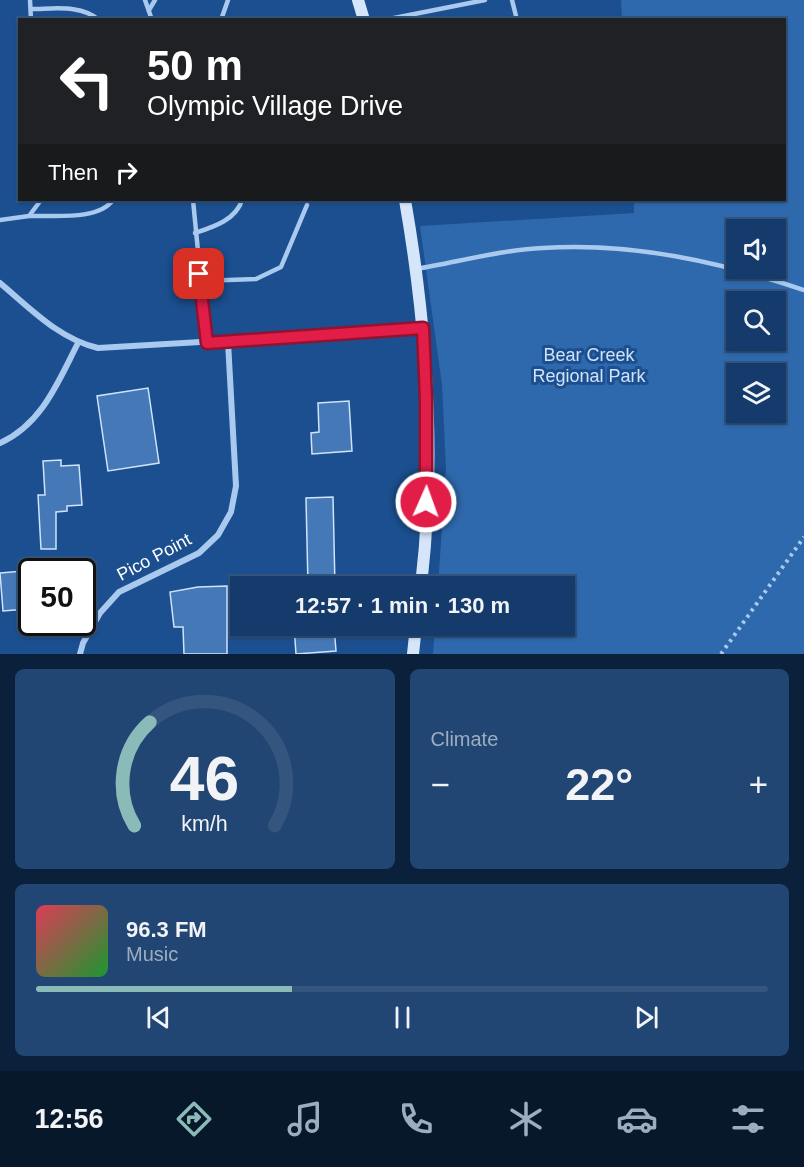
<!DOCTYPE html>
<meta charset="utf-8">
<style>
:root{--surface:#143b6b;--page:#214673;--text:#f1f3f6;--muted:#9dadc1;--line:#33557e;--accent:#8bbbb9}
body{margin:0;font-family:Arial,sans-serif;background:var(--page);color:var(--text);height:100vh;display:flex;flex-direction:column;font-size:22px;white-space:nowrap}
*{box-sizing:border-box;margin:0}
p{font-size:20px;color:var(--muted)}
.icon{flex:none;width:33px;height:33px;fill:none;stroke:currentColor;stroke-width:2;stroke-linecap:round;stroke-linejoin:round}
.map{position:relative;height:654px;overflow:hidden}
.sheet{display:flex;flex-direction:column;gap:15px;padding:15px;background:#0b203b;flex:1}
.sheet>*{flex:none}
.guide{position:absolute;left:18px;top:18px;width:768px;height:183px;border-radius:0px;box-shadow:0 2px 4px #0004,0 0 0 2px var(--line);background:#202124;color:#fff;overflow:hidden}
.buttons{position:absolute;left:726px;top:219px;display:grid;gap:12px}
.buttons a{display:grid;place-items:center;width:60px;height:60px;border-radius:0px;background:var(--surface);box-shadow:0 2px 4px #0004,0 0 0 2px var(--line);font-size:30px}
.speed{position:absolute;left:18px;top:558px;display:flex;gap:12px;font-size:30px;font-weight:700;text-align:center}
.speed>*{display:grid;place-content:center;width:78px;height:78px;border-radius:50%;background:var(--surface);box-shadow:0 2px 4px #0004,0 0 0 2px var(--line);line-height:1}
.speed .limit{border:3px solid #111;border-radius:9px;background:#fff;color:#111}
.pin{position:absolute;display:grid;place-items:center;width:51px;height:51px;color:#fff;margin:-26px;border-radius:12px;box-shadow:0 3px 9px #0006}
.me{position:absolute;width:66px;margin:-33px;rotate:2deg;stroke-linejoin:round;filter:drop-shadow(0 0 4px #0008)}
.turn{display:flex;align-items:center;gap:21px;height:126px;padding:0 30px;font-size:27px}
.turn .icon{width:78px;height:78px;stroke-width:2.5}
.turn b{display:block;font-size:42px;line-height:51px}
.then{display:flex;align-items:center;height:57px;padding:0 30px;background:#0003;gap:12px;font-size:22px}
.big{font-size:45px;font-weight:700;line-height:1.1}
.sheet .tile{flex:1;display:flex;flex-direction:column;justify-content:center;gap:9px;min-width:0;padding:0 21px;border-radius:9px;background:var(--page)}
.sheet .dial{align-items:center;gap:0}
.dial svg{height:156px;overflow:visible;fill:none;stroke:var(--line);stroke-width:7;stroke-linecap:round;text-anchor:middle}
.dial text{fill:var(--text);stroke:none}
.song{display:flex;align-items:center;gap:18px}
.cover{width:72px;height:72px;border-radius:9px;background:linear-gradient(135deg,hsl(350 70% 55%),hsl(130 70% 35%))}
.played{height:6px;border-radius:3px;background:linear-gradient(90deg,var(--accent) 35%,var(--line) 35%)}
.keys{display:flex;justify-content:space-around;direction:ltr}
.heat{display:flex;justify-content:space-between;align-items:center;font-size:33px;direction:ltr}
.sheet .tiles{flex:1;display:grid;gap:15px;grid-template-columns:1fr 1fr}
.tile:last-child{grid-column:span 2}
.trip{position:absolute;left:230px;top:576px;width:345px;height:60px;border-radius:0px;background:var(--surface);box-shadow:0 2px 4px #0004,0 0 0 2px var(--line);font-weight:700;line-height:60px;text-align:center}
.menu{display:flex;height:96px;justify-content:space-around;align-items:center;background:#08182b;color:var(--muted)}
.menu .icon{width:42px;height:42px}
.menu .current{color:var(--accent)}
.menu b{font-size:27px;color:var(--text)}
.map>svg:first-child{display:block}
.green{fill:#2e69ad;fill-rule:evenodd}
.building{fill:#4478b7;stroke:#cfe3fa;stroke-width:1.5}
.lines{fill:none;stroke-linecap:round;stroke-linejoin:round}
.path{stroke:#a9c9ee;stroke-width:4;stroke-dasharray:3 4.5;stroke-linecap:butt}
.service{stroke:#a9c9ee;stroke-width:4.5}
.minor{stroke:#a9c9ee;stroke-width:6}
.secondary{stroke:#d6e6fa;stroke-width:12}
.route-casing{stroke:#92132f;stroke-width:15}
.route{stroke:#e11d48;stroke-width:10}
.labels{text-anchor:middle;stroke-width:6;stroke-linejoin:round;paint-order:stroke}
.park-label{font-size:18px;fill:#cfe3fa;stroke:#1b4f8f}
.street-label{font-size:18px;fill:#fff;stroke:#1b4f8f}
</style>
<div class="map">
<svg width="804" height="654" viewBox="0 0 804 654">
<rect width="100%" height="100%" fill="#1b4f8f"/>
<!-- green -->
<path class="green" d="M621,0H804V654H433L435,626H564V586H438L446,469L442,385L420,226L634,213V200H784V20L622,19ZM736,230H776V268H736ZM736,302H776V340H736ZM736,374H776V412H736Z"/>
<!-- building -->
<g class="building">
<polygon points="148,388 159,463 108,471 97,396"/>
<polygon points="349,401 352,451 312,454 311,433 319,432 318,403"/>
<polygon points="61,460 61,466 79,465 82,505 67,506 67,511 56,512 56,549 41,549 38,495 45,495 43,461"/>
<polygon points="333,497 335,586 308,586 306,498"/>
<polygon points="23,571 27,609 3,611 0,573"/>
<polygon points="227,586 227,654 184,654 183,627 174,627 170,592 198,587"/>
<polygon points="294,626 334,626 336,651 296,654"/>
</g>
<g class="lines">
<!-- path -->
<polyline class="path" points="721,654 804,537"/>
<!-- service -->
<g class="service">
<polyline points="30,0 31,20"/>
<polyline points="145,0 152,20"/>
<polyline points="512,0 517,20"/>
<path d="M31,9C53,9 81,4 99,20"/>
<polyline points="149,10 155,0"/>
<polyline points="221,20 228,0"/>
<polyline points="384,20 485,0"/>
<polyline points="193,200 207,343"/>
<path d="M29,216C54,215 98,221 113,200"/>
<polyline points="0,220 29,216 41,200"/>
<path d="M195,233C213,227 236,220 242,200"/>
<path d="M416,269C458,262 501,250 543,248C632,242 720,262 804,290"/>
<polyline points="200,281 256,279 281,267 307,205"/>
</g>
<!-- minor -->
<g class="minor">
<path d="M0,283C30,308 59,339 98,348L423,329"/>
<path d="M0,443C42,424 58,382 78,343"/>
<polyline points="80,654 83,643 100,613 119,592 199,553 218,535 231,512 236,486 228,342"/>
</g>
<!-- secondary -->
<g class="secondary">
<polyline points="358,0 364,20"/>
<path d="M405,200C427,326 436,459 421,586"/>
<polyline points="413,654 416,626"/>
</g>
</g>
<g class="lines">
<defs>
<polyline id="route" points="199,274 207,343 423,328 426,399 426,502"/>
</defs>
<!-- route casing -->
<use href="#route" class="route-casing"/>
<!-- route -->
<use href="#route" class="route"/>
</g>
<g class="labels">
<!-- park labels -->
<g class="park-label">
<text x="589" y="361">Bear Creek<tspan x="589" dy="21">Regional Park</tspan></text>
</g>
<!-- street labels -->
<g class="street-label">
<text transform="translate(154 557) rotate(-28)" y="6">Pico Point</text>
</g>
</g>
</svg>
<div class="buttons">
<a><svg class="icon" aria-label="sound" viewBox="0 0 24 24"><path d="M4 9h4l5-4v14l-5-4H4zM17 9q2 3 0 6"/></svg></a>
<a><svg class="icon" aria-label="search" viewBox="0 0 24 24"><circle cx="10" cy="10" r="6"/><path d="M15 15l6 6"/></svg></a>
<a><svg class="icon" aria-label="layers" viewBox="0 0 24 24"><path d="M12 4l9 5-9 5-9-5zM3 14l9 5 9-5"/></svg></a>
</div>
<div class="speed"><div class="limit">50</div></div>
<div class="pin" style="left:199px;top:274px;background:#d93025"><svg class="icon" aria-label="arrive" viewBox="0 0 24 24"><path d="M6 21V4h12l-3 4 3 4H6"/></svg></div>
<svg class="me" style="left:426px;top:502px" viewBox="-20 -20 40 40"><circle r="17" fill="#e11d48" stroke="#fff" stroke-width="3"/><path d="M0-11L8 9 0 5-8 9z" fill="#fff"/></svg>
<div class="trip">12:57 · 1 min · 130 m</div>
<div class="guide">
<div class="turn"><svg class="icon" aria-label="left" viewBox="0 0 24 24"><path d="M17 20v-9H6M10 6l-5 5 5 5"/></svg><div><b>50 m</b>Olympic Village Drive</div></div>
<div class="then">Then<svg class="icon" aria-label="right" viewBox="0 0 24 24"><path d="M7 20v-9h11M14 6l5 5-5 5"/></svg></div>
</div>
</div>
<section class="sheet">
<div class="tiles">
<div class="tile dial"><svg viewBox="0 0 100 80">
<path d="M14 69A42 42 0 1 1 86 69"/>
<path d="M14 69A42 42 0 0 1 22 16" stroke="#8bbbb9"/>
<text x="50" y="56" font-size="32" font-weight="700">46</text>
<text x="50" y="72" font-size="11">km/h</text>
</svg></div>
<div class="tile"><p>Climate</p>
<div class="heat"><a>−</a><b class="big">22°</b><a>+</a></div>
</div>
<div class="tile">
<div class="song"><i class="cover"></i><div><b>96.3 FM</b><p>Music</p></div></div>
<div class="played"></div>
<div class="keys"><svg class="icon" aria-label="previous" viewBox="0 0 24 24"><path d="M18 5L8 12l10 7zM5 5v14"/></svg><svg class="icon" aria-label="pause" viewBox="0 0 24 24"><path d="M8 5v14M16 5v14"/></svg><svg class="icon" aria-label="next" viewBox="0 0 24 24"><path d="M6 5l10 7-10 7zM19 5v14"/></svg></div>
</div>
</div>
</section>
<nav class="menu">
<b>12:56</b>
<svg class="icon current" aria-label="directions" viewBox="0 0 24 24"><path d="M12 3l9 9-9 9-9-9zM9 14v-3h6M13 9l2 2-2 2"/></svg>
<svg class="icon" aria-label="music" viewBox="0 0 24 24"><path d="M9 18V5l10-2v13"/><circle cx="6" cy="18" r="3"/><circle cx="16" cy="16" r="3"/></svg>
<svg class="icon" aria-label="phone" viewBox="0 0 24 24"><path d="M5 4h4l2 5-3 2q2 4 5 5l2-3 5 2v4C11 20 4 13 5 4z"/></svg>
<svg class="icon" aria-label="climate" viewBox="0 0 24 24"><path d="M12 3v18M4 7l16 10M4 17L20 7"/></svg>
<svg class="icon" aria-label="car" viewBox="0 0 24 24"><path d="M5 17H2v-5l4-1 3-4h7l3 4 3 1v5h-3M9 17h6M6 11h13"/><circle cx="7" cy="17" r="2"/><circle cx="17" cy="17" r="2"/></svg>
<svg class="icon" aria-label="filters" viewBox="0 0 24 24"><path d="M4 7h16M4 17h16"/><circle cx="9" cy="7" r="2"/><circle cx="15" cy="17" r="2"/></svg>
</nav>
